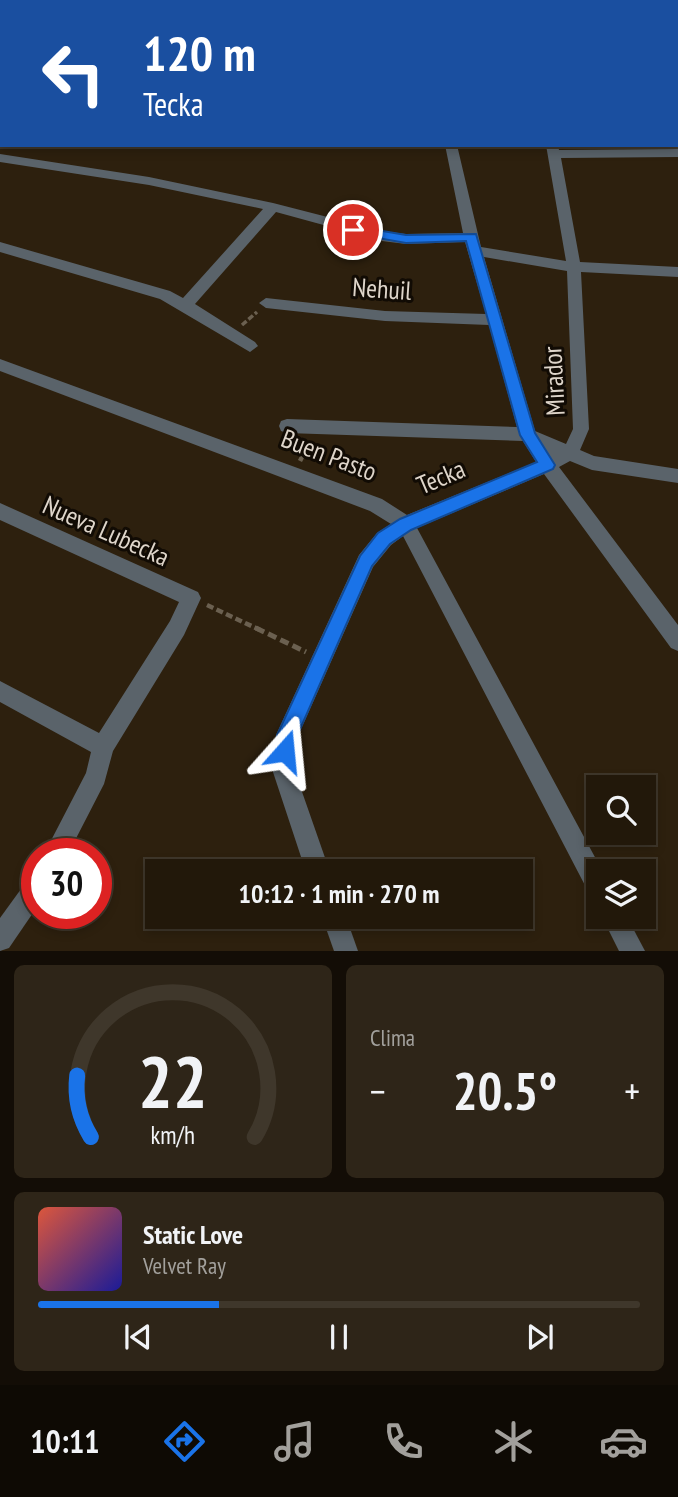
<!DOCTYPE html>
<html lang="es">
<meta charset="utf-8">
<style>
:root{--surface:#22180a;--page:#2e2518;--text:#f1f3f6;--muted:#a2a09c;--line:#3f372b;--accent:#1a73e8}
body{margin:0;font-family:"PT Sans Narrow",sans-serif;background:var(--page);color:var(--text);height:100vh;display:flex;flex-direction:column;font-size:26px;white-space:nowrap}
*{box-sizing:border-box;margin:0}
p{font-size:23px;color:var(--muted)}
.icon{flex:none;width:38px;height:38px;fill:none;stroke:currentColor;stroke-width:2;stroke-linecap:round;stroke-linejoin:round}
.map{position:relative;height:951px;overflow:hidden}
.panel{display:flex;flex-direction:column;gap:14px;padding:14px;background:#130d06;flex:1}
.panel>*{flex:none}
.guide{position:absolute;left:0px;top:0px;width:679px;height:147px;box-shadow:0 4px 10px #0003,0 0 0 2px var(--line);background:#1a4fa0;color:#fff;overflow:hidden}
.fabs{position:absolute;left:586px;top:775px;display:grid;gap:14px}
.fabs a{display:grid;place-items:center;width:70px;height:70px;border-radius:0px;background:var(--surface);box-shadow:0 4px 10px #0003,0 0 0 2px var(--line);font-size:35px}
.speed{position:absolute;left:21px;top:838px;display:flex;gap:14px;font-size:35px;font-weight:700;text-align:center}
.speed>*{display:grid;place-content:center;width:91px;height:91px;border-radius:50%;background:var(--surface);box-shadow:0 4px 10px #0003,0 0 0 2px var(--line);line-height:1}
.speed .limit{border:10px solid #d22;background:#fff;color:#111}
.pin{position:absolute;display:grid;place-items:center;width:60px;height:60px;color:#fff;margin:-30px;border:4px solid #fff;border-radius:50%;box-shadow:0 2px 7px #0007}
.me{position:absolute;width:77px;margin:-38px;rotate:18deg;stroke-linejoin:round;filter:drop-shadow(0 0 5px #0008)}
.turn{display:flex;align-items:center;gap:24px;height:147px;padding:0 28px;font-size:32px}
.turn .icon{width:91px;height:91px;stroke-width:2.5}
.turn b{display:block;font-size:49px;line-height:60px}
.big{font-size:52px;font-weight:700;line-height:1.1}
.panel .widget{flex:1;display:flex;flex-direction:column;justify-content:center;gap:10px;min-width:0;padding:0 24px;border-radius:10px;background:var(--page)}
.panel .dial{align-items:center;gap:0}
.dial svg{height:182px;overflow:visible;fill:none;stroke:var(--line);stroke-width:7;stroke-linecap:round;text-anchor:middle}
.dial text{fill:var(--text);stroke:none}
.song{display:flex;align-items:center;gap:21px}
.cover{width:84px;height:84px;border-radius:10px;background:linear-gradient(135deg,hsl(10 70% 55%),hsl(240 70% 35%))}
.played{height:7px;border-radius:4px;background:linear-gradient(90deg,var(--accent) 30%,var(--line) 30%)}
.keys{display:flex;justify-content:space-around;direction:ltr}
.heat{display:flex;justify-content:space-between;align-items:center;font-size:38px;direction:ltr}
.panel .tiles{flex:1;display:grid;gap:14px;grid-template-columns:1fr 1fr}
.widget:last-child{grid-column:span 2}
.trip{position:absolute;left:145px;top:859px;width:388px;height:70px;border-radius:0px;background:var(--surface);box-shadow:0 4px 10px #0003,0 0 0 2px var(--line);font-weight:700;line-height:70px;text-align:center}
.tabs{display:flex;height:112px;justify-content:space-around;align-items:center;background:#0e0a04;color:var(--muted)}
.tabs .icon{width:49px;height:49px}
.tabs .on{color:var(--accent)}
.tabs b{font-size:32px;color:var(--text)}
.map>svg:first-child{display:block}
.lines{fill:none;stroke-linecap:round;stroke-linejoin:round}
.stream{stroke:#0e4360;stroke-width:4.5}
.path-far3{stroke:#6b6050;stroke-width:2.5;stroke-dasharray:4.5 2.5;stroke-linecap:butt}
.path-far2{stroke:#6b6050;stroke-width:3.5;stroke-dasharray:6 2.5;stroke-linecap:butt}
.path-far1{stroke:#6b6050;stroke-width:4.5;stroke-dasharray:7 3.5;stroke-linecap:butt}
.path{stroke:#6b6050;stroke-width:5;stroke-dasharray:9 4.5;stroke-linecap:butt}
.minor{fill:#5a636a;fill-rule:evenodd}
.route{fill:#1a73e8;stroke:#114b97;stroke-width:2}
.labels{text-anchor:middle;stroke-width:6;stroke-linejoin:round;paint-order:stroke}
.street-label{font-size:26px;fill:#ded5ca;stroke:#110b04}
</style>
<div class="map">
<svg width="678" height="951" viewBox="0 0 678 951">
<rect width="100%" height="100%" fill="#2d200e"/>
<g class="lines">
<!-- stream -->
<polyline class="stream" points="0,80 2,78"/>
<!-- path-far3 -->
<polyline class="path-far3" points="0,65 2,63"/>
<!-- path-far2 -->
<polyline class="path-far2" points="242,325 257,312"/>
<!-- path-far1 -->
<g class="path-far1">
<polyline points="300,461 309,443"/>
<polyline points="207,605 260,630"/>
</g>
<!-- path -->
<polyline class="path" points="256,628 306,652"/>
<!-- minor -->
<g class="minor">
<polygon points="0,0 7,0 0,3"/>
<polygon points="64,0 133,0 132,2"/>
<polygon points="145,0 155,0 144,2"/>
<polygon points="408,0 418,0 407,2"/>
<polygon points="677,1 678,1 678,7 677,2 674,2"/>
<rect x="677" y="19" width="1" height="6"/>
<rect x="0" y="28" width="2" height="6"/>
<rect x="677" y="88" width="1" height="6"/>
<polygon points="0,103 2,103 0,111"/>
<path d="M445,145H457L481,247L566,261L546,145H558L559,150L678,149V157L561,158L580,262L678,267V277L581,272L589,429L580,450L594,456L678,469V483L592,470L570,461L559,467L678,625V651L671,648L544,474L417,528L603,872H598V899L590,895L403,536L391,545L373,567L298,736L293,766L330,872H306L271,766L276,735L359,555L377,533L391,524L370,511L0,371V359L382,499L407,515L536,462L523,441L287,433L281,431L279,426L281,421L287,419L517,427L489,325L385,321L266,308L259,303L266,298L385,311L486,314L465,242L406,244L382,241L276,212L195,304L255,342L258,346L250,352L160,299L0,252V242L170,291L183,298L263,209L149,185L0,162V154L149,177L273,203L382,231L406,234L463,233ZM484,257L567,271L573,429L566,444L535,431Z"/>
<polygon points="0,503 198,592 201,598 184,635 113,751 104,784 68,854 44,854 86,773 91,752 0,702 0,681 99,733 170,621 179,602 0,520"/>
<polygon points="37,874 37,907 9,948 0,951 0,918 29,878"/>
<polygon points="322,917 346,917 358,951 334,951"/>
<polygon points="602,917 627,917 645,951 619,951"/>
</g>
</g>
<!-- route -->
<polygon class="route" points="353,226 406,235 476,234 535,433 555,465 553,469 411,530 390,544 372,566 297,736 292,758 285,760 278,758 275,751 277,735 360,556 378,533 400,519 537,462 520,435 466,241 406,243 349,233 349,227"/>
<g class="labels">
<!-- street labels -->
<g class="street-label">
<text transform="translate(382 289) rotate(4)" y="9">Nehuil</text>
<text transform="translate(554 381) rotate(-93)" y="9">Mirador</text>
<text transform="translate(329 455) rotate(21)" y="9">Buen Pasto</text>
<text transform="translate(441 477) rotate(-23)" y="9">Tecka</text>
<text transform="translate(106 531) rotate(24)" y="9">Nueva Lubecka</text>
</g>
</g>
</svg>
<div class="fabs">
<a><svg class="icon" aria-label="search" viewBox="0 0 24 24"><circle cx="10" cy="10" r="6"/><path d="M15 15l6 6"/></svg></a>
<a><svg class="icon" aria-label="layers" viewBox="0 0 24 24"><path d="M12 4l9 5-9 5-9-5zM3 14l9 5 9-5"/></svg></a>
</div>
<div class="speed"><div class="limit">30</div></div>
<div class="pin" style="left:353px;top:230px;background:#d93025"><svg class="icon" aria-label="arrive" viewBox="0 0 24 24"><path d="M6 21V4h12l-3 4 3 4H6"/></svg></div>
<svg class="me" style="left:285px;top:751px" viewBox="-20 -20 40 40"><path d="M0-17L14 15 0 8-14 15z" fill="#1a73e8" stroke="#fff" stroke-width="4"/></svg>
<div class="trip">10:12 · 1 min · 270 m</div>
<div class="guide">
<div class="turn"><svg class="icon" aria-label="left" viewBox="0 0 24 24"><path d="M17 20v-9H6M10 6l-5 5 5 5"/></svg><div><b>120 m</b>Tecka</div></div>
</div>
</div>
<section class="panel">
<div class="tiles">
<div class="widget dial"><svg viewBox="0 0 100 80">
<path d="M14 69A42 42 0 1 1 86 69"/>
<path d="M14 69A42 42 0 0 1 8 42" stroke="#1a73e8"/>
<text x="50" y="56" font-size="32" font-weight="700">22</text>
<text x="50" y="72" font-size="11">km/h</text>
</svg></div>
<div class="widget"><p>Clima</p>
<div class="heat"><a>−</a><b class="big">20.5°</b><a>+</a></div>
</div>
<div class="widget">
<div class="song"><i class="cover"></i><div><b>Static Love</b><p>Velvet Ray</p></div></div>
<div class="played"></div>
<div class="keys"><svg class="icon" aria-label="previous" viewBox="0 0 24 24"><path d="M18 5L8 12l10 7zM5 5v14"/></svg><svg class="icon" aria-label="pause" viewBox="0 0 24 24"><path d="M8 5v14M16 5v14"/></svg><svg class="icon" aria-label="next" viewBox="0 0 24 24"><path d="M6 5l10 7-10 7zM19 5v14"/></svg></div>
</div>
</div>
</section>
<nav class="tabs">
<b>10:11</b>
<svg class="icon on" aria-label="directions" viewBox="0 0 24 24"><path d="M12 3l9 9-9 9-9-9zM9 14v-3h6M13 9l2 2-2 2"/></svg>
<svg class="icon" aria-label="music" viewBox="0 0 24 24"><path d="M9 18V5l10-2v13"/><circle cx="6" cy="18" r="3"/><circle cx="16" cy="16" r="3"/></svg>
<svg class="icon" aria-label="phone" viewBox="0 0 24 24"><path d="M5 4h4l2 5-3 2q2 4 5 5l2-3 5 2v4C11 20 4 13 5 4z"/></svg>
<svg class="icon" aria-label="climate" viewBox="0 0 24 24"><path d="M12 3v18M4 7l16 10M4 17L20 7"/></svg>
<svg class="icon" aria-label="car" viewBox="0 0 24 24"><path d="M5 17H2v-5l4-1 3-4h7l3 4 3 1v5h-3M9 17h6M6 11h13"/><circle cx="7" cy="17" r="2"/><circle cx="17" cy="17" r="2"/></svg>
</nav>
